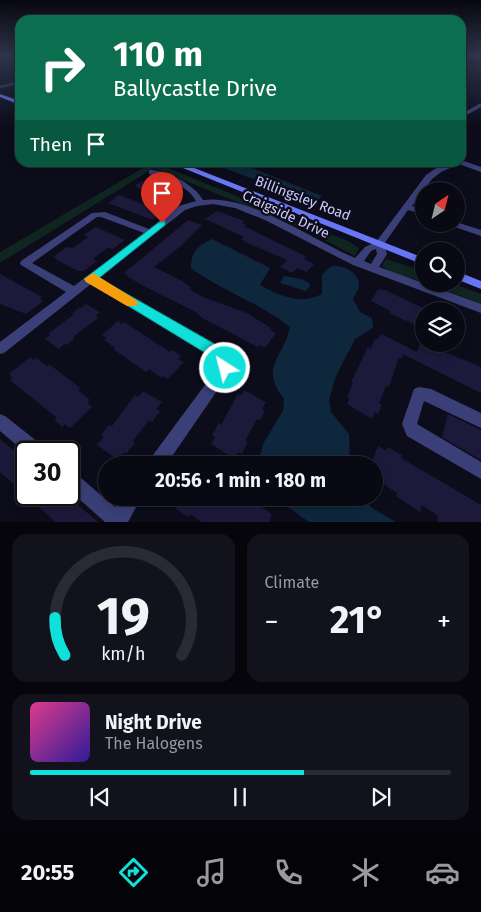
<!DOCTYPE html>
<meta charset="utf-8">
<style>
:root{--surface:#090914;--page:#12121d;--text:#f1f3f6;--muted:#999aa0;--line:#292a34;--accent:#0fe1da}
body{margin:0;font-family:"Fira Sans",sans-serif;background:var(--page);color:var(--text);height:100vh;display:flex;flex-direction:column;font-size:19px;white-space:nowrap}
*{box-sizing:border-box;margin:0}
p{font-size:16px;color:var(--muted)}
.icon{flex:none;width:28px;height:28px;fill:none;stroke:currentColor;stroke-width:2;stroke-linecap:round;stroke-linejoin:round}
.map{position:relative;height:522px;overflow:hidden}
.drawer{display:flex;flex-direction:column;gap:12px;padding:12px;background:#05050b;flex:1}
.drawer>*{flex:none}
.top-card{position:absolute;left:15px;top:15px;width:451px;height:152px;border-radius:15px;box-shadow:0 2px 12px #0003,0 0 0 1px var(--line);background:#0b6e4f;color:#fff;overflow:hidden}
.needle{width:32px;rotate:35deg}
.buttons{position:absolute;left:415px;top:182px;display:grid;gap:10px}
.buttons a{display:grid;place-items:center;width:50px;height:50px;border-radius:50%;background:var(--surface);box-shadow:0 2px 12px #0003,0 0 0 1px var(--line);font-size:25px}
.speed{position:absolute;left:15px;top:441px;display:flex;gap:10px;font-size:25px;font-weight:700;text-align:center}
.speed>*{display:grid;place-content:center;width:65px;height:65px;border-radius:50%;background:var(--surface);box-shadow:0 2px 12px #0003,0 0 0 1px var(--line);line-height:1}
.speed .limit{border:2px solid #111;border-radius:8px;background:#fff;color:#111}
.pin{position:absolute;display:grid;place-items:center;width:42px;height:42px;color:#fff;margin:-51px -21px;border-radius:50% 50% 50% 0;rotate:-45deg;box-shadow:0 0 5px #0007}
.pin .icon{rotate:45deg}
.me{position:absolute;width:55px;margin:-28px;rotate:324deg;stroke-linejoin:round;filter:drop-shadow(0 0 4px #0008)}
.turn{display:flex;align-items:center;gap:18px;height:105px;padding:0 15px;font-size:22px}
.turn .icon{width:65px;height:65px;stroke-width:2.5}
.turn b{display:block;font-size:35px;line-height:42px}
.then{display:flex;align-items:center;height:48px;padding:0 15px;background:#0003;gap:10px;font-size:19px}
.big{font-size:38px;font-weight:700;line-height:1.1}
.drawer .tile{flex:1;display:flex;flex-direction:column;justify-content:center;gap:8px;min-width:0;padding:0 18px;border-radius:15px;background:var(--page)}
.drawer .dial{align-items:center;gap:0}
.dial svg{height:130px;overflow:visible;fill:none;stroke:var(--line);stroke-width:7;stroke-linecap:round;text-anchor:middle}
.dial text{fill:var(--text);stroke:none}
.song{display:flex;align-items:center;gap:15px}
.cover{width:60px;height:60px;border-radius:8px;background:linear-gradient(135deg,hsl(330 70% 55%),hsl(250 70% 35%))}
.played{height:5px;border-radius:2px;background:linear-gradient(90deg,var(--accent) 65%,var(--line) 65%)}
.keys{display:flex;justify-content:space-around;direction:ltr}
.heat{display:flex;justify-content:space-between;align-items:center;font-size:28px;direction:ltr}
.drawer .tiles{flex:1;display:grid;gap:12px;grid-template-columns:1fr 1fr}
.tile:last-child{grid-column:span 2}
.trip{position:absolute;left:98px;top:456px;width:285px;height:50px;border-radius:25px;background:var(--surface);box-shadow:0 2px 12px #0003,0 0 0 1px var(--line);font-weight:700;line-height:50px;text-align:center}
.menu{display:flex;height:80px;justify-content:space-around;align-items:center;background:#040408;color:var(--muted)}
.menu .icon{width:35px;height:35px}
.menu .active{color:var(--accent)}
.menu b{font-size:22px;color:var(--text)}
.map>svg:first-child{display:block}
.green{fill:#102420}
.water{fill:#0e273c}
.building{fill:#1c193a}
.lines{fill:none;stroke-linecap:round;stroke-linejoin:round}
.street{fill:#3a4077;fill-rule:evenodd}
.secondary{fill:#6776f5;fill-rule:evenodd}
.route{fill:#0fe1da;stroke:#0a928e}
.slow{fill:#f59e0b}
.labels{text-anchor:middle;stroke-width:5;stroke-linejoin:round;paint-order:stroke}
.street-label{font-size:14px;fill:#c9cafb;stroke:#0c0c1b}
</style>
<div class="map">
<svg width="481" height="522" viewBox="0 0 481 522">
<rect width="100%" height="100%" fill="#0c0c1b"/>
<!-- green -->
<g class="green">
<polygon points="153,162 348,241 359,248 355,256 301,228 154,168 0,263 0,252"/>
<polygon points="386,259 424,271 424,282 392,273 382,266"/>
<polygon points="429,284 455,284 481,294 481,304"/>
</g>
<!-- water -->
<g class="water">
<polygon points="210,163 246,163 252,168 322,196 317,201 313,201"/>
<path d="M212,239L270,268L260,285C279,296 301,305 322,294V275C325,272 328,268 331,267C342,263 359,273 359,284C359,290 355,294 353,299L360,312L372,318L373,328L355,339L336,376L329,400L331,412L349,434L350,465H257L264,442L283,411L284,399C259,367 283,359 290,327C260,303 222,291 191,268C191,251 198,246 212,239Z"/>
<polygon points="284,276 301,279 309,283 310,286 306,291 280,283"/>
<polygon points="275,498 362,498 372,508 396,522 309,522"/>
</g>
<!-- building -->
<g class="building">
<polygon points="145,180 161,185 183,197 172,204 136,187 135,185"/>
<polygon points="119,195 164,212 154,219 150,219 108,203"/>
<polygon points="217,211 244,221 242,223 246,224 244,226 307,257 304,259 314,264 307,272 297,268 292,273 280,267 287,260 245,242 241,239 244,237 205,219"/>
<polygon points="188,220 202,225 182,245 154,267 182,281 191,288 189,289 203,297 247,313 271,328 270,330 276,333 265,348 259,345 258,347 204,319 197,314 198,313 155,292 126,276 128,275 124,273"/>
<polygon points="96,227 125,240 113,249 107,248 93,259 97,261 84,271 78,271 55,259 57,258 53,257 67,247 73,248 88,237 84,235"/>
<polygon points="0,274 42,297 40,299 43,301 26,314 0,304"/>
<polygon points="378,289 385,290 429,311 424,311 424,329 389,313 390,311 371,301"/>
<polygon points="86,304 100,312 96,316 98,318 73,337 75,338 67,345 64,344 59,349 45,339 50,335 48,334 73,315 72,314 79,307 81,308"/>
<polygon points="118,321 122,324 124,322 170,352 172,350 181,356 178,359 184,362 168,379 163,376 161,378 149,369 146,372 113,349 115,348 104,340 107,338 102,335"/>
<polygon points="381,334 417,352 421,342 481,367 481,393 403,354 401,359 399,357 389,387 386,386 379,403 382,405 378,414 375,412 372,419 347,404 350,398 347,397 353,383 351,382 368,347 370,349 376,338 378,339"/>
<polygon points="30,357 34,360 36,358 47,366 49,364 80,388 78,390 90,400 87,403 92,407 70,428 65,424 62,427 54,420 57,418 10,380 13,378 9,374"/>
<polygon points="244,390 266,402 262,409 265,410 260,420 257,419 245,441 248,442 242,454 238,452 234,459 211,444 215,437 212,435 219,423 221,425 238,394 240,396"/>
<polygon points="143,391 162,402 156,409 160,411 152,422 149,420 133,441 135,443 126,454 124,452 118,460 97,445 104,437 101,435 109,425 112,426 135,395 138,397"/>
<polygon points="448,414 481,430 481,460 442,437"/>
<polygon points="0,439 26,461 26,495 0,472"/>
<polygon points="378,446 386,451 388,447 402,455 401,458 481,505 481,522 437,522 438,516 422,505 420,512 396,496 397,493 376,479 378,476 374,474 374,465 371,465"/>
<polygon points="27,495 66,495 98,522 55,522"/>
<polygon points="168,498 234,498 247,507 251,500 272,514 269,522 202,522 190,514 188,517 176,509 179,505"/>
</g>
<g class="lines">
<!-- street -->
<g class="street">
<polygon points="0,54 20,60 20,62 0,55"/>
<polygon points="20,81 20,83 0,88 0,86"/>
<polygon points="481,103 481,107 461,118 461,114"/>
<path d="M461,160L481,167V172L459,164L441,172L432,179L412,206L424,210V215L408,210L384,244L387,254L379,267L481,304V313L353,265L265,220L235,208L213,204L197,206L185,210L98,279L227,352L233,363L230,372L166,465H148L150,459L219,366L217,360L91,284L4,353L0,354V342L66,292L21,265L20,263L21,261L92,213L105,212L149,229L179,206L196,201C187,184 166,180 149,174V170C166,169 195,185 203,200C250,194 312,240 355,258L365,247L376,242L426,175C437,167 447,162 461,162ZM97,217H101L144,233L74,286L32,263ZM376,249L377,254L371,264L364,261L371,251Z"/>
<polygon points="456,222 481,230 481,236 452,226 451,224 456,224"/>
<polygon points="419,387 431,389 481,413 481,428 424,401 417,424 481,462 481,479 407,436 402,424 414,389"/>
<polygon points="0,414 5,416 43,446 45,452 26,453 0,431"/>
<polygon points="69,471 75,473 115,507 123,498 141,498 128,522 105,522 69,490"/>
</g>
<!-- secondary -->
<g class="secondary">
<polygon points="461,54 481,56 481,58 461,55"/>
<polygon points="0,94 20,101 20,105 0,97"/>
<polygon points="168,162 179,162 424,258 424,265"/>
<polygon points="456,271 481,281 481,289 456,279"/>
</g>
</g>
<!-- sky -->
<linearGradient id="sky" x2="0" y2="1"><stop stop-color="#07070f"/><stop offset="0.43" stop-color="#2e344a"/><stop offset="1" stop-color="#2e344a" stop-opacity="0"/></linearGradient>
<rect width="481" height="127" fill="url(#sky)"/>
<!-- route -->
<polygon class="route" points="162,220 165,221 165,225 99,278 227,351 233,363 230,373 225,375 220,373 217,360 84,279"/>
<!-- slow -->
<polygon class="slow" points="93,273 136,300 138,303 136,306 127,306 86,282 84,279"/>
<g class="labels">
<!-- street labels -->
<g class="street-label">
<text transform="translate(303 198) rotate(21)" y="5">Billingsley Road</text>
<text transform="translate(286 214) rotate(25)" y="5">Craigside Drive</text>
</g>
</g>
</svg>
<div class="buttons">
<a><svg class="needle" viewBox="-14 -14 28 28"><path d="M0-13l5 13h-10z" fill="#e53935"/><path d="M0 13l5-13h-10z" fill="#999aa0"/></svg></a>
<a><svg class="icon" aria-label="search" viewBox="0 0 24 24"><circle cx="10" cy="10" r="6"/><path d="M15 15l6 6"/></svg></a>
<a><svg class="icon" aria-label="layers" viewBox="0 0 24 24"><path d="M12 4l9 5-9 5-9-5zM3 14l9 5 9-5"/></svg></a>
</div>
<div class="speed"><div class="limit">30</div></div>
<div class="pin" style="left:162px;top:223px;background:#d93025"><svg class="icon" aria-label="arrive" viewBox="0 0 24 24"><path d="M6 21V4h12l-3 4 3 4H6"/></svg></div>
<svg class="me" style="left:225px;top:368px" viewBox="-20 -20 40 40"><circle r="17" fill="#0fe1da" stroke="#fff" stroke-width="3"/><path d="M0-11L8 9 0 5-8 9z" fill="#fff"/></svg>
<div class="trip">20:56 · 1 min · 180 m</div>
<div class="top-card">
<div class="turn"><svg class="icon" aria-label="right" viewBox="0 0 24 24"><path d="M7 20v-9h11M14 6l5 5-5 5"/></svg><div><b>110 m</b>Ballycastle Drive</div></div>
<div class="then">Then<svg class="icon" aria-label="arrive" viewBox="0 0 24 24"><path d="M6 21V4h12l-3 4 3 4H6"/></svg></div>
</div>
</div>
<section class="drawer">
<div class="tiles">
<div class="tile dial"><svg viewBox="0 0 100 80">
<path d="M14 69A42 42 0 1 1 86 69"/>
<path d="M14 69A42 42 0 0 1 8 46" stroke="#0fe1da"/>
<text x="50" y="56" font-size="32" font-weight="700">19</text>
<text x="50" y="72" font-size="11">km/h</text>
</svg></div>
<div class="tile"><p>Climate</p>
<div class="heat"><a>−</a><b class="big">21°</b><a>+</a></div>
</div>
<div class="tile">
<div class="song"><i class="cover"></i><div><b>Night Drive</b><p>The Halogens</p></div></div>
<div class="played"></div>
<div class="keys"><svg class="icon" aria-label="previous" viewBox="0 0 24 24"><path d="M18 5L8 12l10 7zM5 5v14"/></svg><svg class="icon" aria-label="pause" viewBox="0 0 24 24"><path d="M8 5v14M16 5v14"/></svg><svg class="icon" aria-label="next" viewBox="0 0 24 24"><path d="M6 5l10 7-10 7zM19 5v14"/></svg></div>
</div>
</div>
</section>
<nav class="menu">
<b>20:55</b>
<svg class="icon active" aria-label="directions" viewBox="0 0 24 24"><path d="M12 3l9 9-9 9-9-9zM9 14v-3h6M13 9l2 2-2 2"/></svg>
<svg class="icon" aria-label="music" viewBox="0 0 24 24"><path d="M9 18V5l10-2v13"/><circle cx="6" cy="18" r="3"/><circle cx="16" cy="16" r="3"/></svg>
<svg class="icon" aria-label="phone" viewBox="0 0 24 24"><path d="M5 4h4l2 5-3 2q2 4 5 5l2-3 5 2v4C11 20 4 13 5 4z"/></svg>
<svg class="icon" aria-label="climate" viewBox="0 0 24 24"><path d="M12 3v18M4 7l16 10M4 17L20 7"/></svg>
<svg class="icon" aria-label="car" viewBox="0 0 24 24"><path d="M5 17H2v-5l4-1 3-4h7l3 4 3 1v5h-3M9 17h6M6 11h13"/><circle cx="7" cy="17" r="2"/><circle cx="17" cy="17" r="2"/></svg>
</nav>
